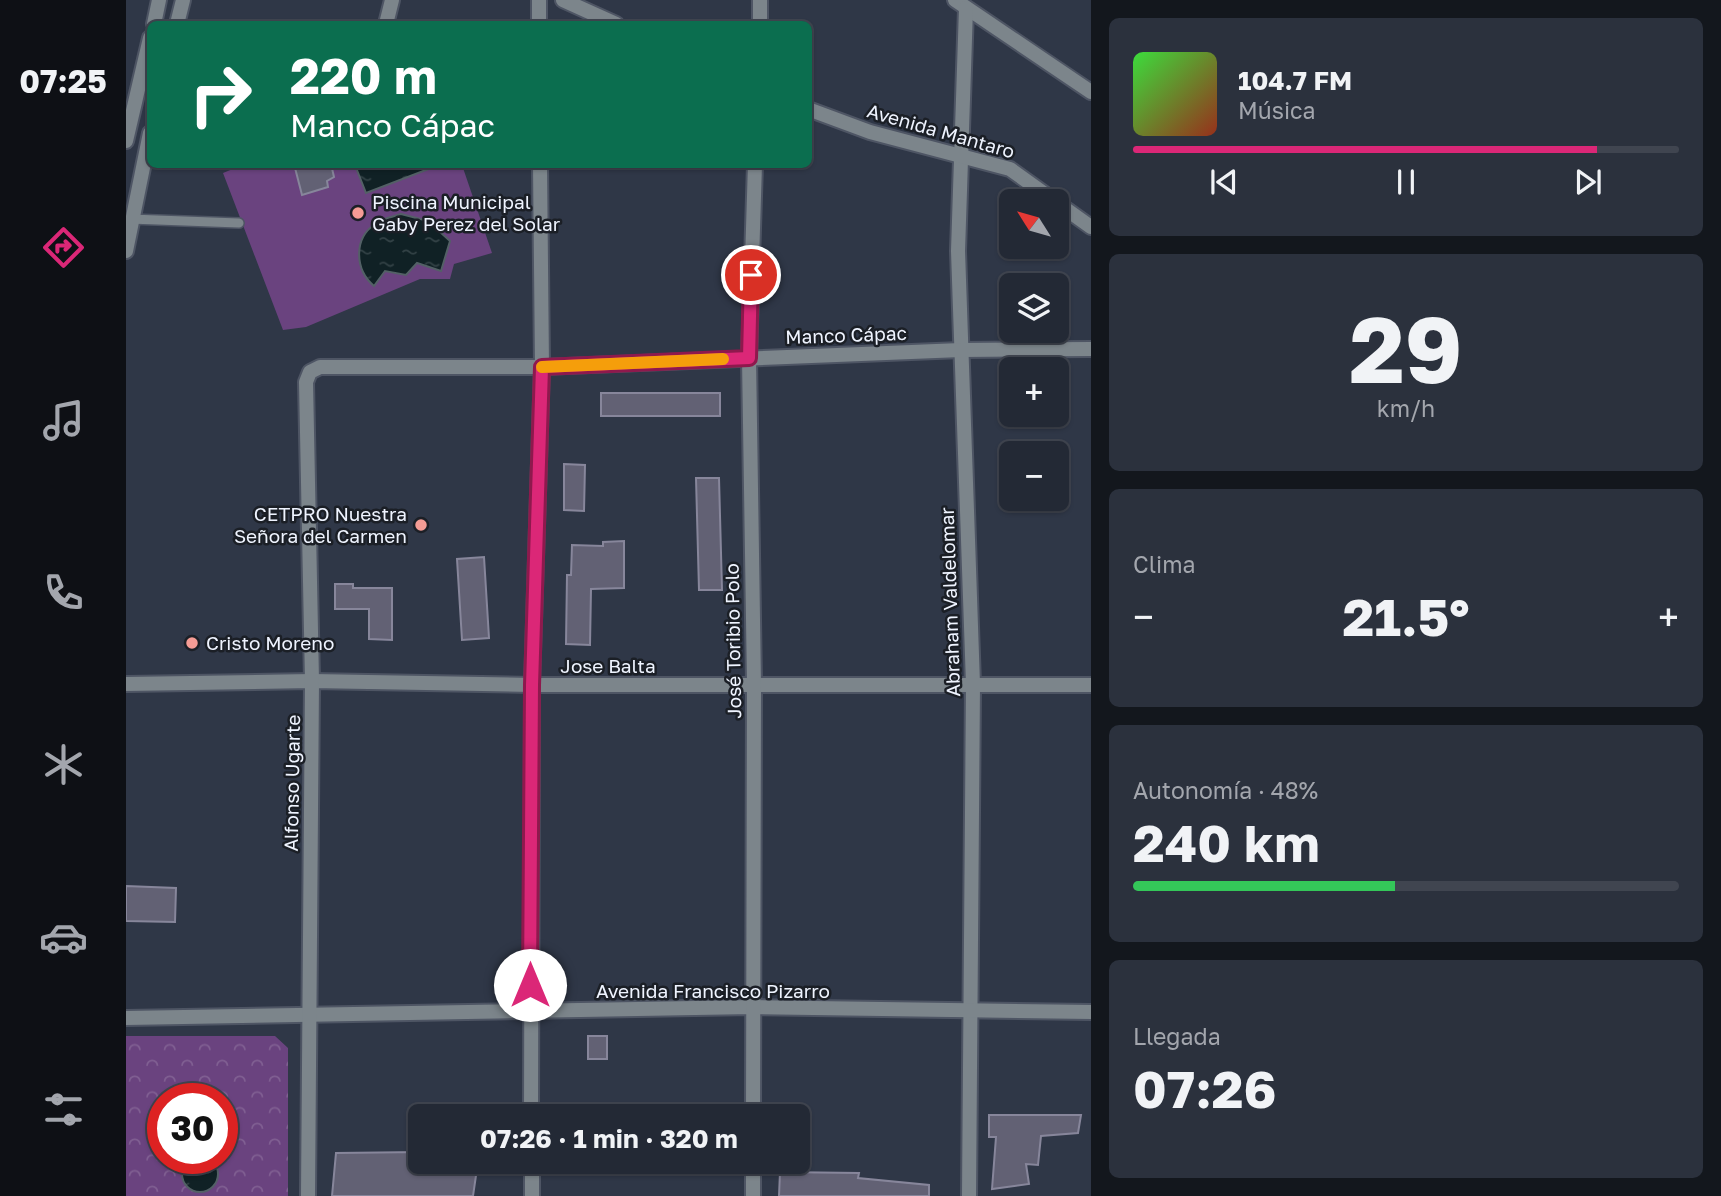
<!DOCTYPE html>
<html lang="es">
<meta charset="utf-8">
<style>
:root{--surface:#232935;--page:#2b313d;--text:#f1f3f6;--muted:#a3a6ad;--line:#404550;--accent:#db2777}
body{margin:0;font-family:"Golos Text",sans-serif;background:var(--page);color:var(--text);height:100vh;display:flex;flex-direction:column;font-size:26px;white-space:nowrap}
*{box-sizing:border-box;margin:0}
p{font-size:23px;color:var(--muted)}
.icon{flex:none;width:38px;height:38px;fill:none;stroke:currentColor;stroke-width:2;stroke-linecap:round;stroke-linejoin:round}
.map{position:relative;flex:1;overflow:hidden}
.panel{display:flex;flex-direction:column;gap:18px;padding:18px;background:#13171d;width:630px}
.panel>*{flex:none}
.top-card{position:absolute;left:21px;top:21px;width:665px;height:147px;border-radius:10px;box-shadow:0 2px 5px #0004,0 0 0 2px var(--line);background:#0b6e4f;color:#fff;overflow:hidden}
.needle{width:46px;rotate:307deg}
.buttons{position:absolute;left:873px;top:189px;display:grid;gap:14px}
.buttons a{display:grid;place-items:center;width:70px;height:70px;border-radius:10px;background:var(--surface);box-shadow:0 2px 5px #0004,0 0 0 2px var(--line);font-size:35px}
.speed{position:absolute;left:21px;top:1083px;display:flex;gap:14px;font-size:35px;font-weight:700;text-align:center}
.speed>*{display:grid;place-content:center;width:91px;height:91px;border-radius:50%;background:var(--surface);box-shadow:0 2px 5px #0004,0 0 0 2px var(--line);line-height:1}
.speed .limit{border:10px solid #d22;background:#fff;color:#111}
.pin{position:absolute;display:grid;place-items:center;width:60px;height:60px;color:#fff;margin:-30px;border:4px solid #fff;border-radius:50%;box-shadow:0 2px 7px #0007}
.me{position:absolute;width:77px;margin:-38px;rotate:0deg;stroke-linejoin:round;filter:drop-shadow(0 0 5px #0008)}
.turn{display:flex;align-items:center;gap:24px;height:147px;padding:0 28px;font-size:32px}
.turn .icon{width:91px;height:91px;stroke-width:2.5}
.turn b{display:block;font-size:49px;line-height:60px}
.big{font-size:52px;font-weight:700;line-height:1.1}
.panel .tile{flex:1;display:flex;flex-direction:column;justify-content:center;gap:10px;min-width:0;padding:0 24px;border-radius:10px;background:var(--page)}
.panel .dial{align-items:center;gap:0}
.dial b{font-size:91px;line-height:1}
.song{display:flex;align-items:center;gap:21px}
.cover{width:84px;height:84px;border-radius:10px;background:linear-gradient(135deg,hsl(120 70% 55%),hsl(10 70% 35%))}
.played{height:7px;border-radius:4px;background:linear-gradient(90deg,var(--accent) 85%,var(--line) 85%)}
.keys{display:flex;justify-content:space-around;direction:ltr}
.heat{display:flex;justify-content:space-between;align-items:center;font-size:38px;direction:ltr}
.charge{height:10px;border-radius:5px;background:linear-gradient(90deg,#34c759 48%,var(--line) 0)}
.trip{position:absolute;left:282px;top:1104px;width:402px;height:70px;border-radius:10px;background:var(--surface);box-shadow:0 2px 5px #0004,0 0 0 2px var(--line);font-weight:700;line-height:70px;text-align:center}
main{display:flex;flex:1;min-height:0}
.tab-bar{display:flex;flex-direction:column;width:126px;justify-content:space-around;align-items:center;background:#0e1015;color:var(--muted)}
.tab-bar .icon{width:49px;height:49px}
.tab-bar .on{color:var(--accent)}
.tab-bar b{font-size:32px;color:var(--text)}
.map>svg:first-child{display:block}
.grass{fill:#6a437f}
.park{fill:url(#park-crowns);fill-rule:evenodd}
.water{fill:url(#water-ripples);stroke:#536066;stroke-width:2}
.building{fill:#626174;stroke:#87869b;stroke-width:2}
.lines{fill:none;stroke-linecap:round;stroke-linejoin:round}
.lane-casing{stroke:#4e5564;stroke-width:12}
.street-casing{stroke:#4e5564;stroke-width:18}
.lane{stroke:#7c858b;stroke-width:9}
.street{stroke:#7c858b;stroke-width:14}
.route-casing{stroke:#8e194d;stroke-width:18}
.route{stroke:#db2777;stroke-width:12}
.slow{stroke:#f59e0b;stroke-width:12}
.poi-dot{fill:#f59c95;stroke:#1b1f26;stroke-width:2.5}
.labels{text-anchor:middle;stroke-width:5;stroke-linejoin:round;paint-order:stroke}
.street-label{font-size:19px;fill:#eff4ff;stroke:#1b1f26}
.poi-label{font-size:19px;fill:#eff4ff;stroke:#1b1f26;text-anchor:start}
</style>
<main>
<nav class="tab-bar">
<b>07:25</b>
<svg class="icon on" aria-label="directions" viewBox="0 0 24 24"><path d="M12 3l9 9-9 9-9-9zM9 14v-3h6M13 9l2 2-2 2"/></svg>
<svg class="icon" aria-label="music" viewBox="0 0 24 24"><path d="M9 18V5l10-2v13"/><circle cx="6" cy="18" r="3"/><circle cx="16" cy="16" r="3"/></svg>
<svg class="icon" aria-label="phone" viewBox="0 0 24 24"><path d="M5 4h4l2 5-3 2q2 4 5 5l2-3 5 2v4C11 20 4 13 5 4z"/></svg>
<svg class="icon" aria-label="climate" viewBox="0 0 24 24"><path d="M12 3v18M4 7l16 10M4 17L20 7"/></svg>
<svg class="icon" aria-label="car" viewBox="0 0 24 24"><path d="M5 17H2v-5l4-1 3-4h7l3 4 3 1v5h-3M9 17h6M6 11h13"/><circle cx="7" cy="17" r="2"/><circle cx="17" cy="17" r="2"/></svg>
<svg class="icon" aria-label="filters" viewBox="0 0 24 24"><path d="M4 7h16M4 17h16"/><circle cx="9" cy="7" r="2"/><circle cx="15" cy="17" r="2"/></svg>
</nav>
<div class="map">
<svg width="965" height="1196" viewBox="0 0 965 1196">
<defs>
<pattern id="park-crowns" width="20" height="18" patternUnits="userSpaceOnUse" patternTransform="scale(1.75)"><rect width="20" height="18" fill="#6a437f"/><path d="M2 6a3 3 0 1 1 6 0M12 15a3 3 0 1 1 6 0" fill="none" stroke="#805f92"/></pattern>
<pattern id="water-ripples" width="26" height="14" patternUnits="userSpaceOnUse" patternTransform="scale(1.75)"><rect width="26" height="14" fill="#102125"/><path d="M2 4q2-2 4 0t4 0M15 11q2-2 4 0t4 0" fill="none" stroke="#334246"/></pattern>
</defs>
<rect width="100%" height="100%" fill="#2f3747"/>
<!-- grass -->
<polygon class="grass" points="119,164 336,165 366,253 328,264 324,279 294,279 180,327 157,330 97,173"/>
<!-- park -->
<path class="park" d="M0,1036H149L162,1048V1196H0ZM37,1099H96V1158H37Z"/>
<!-- water -->
<g class="water">
<polygon points="229,165 313,165 240,193"/>
<path d="M275,214L302,221L324,241L315,271L291,263L280,275L259,271L248,286C229,270 227,239 249,224C256,218 267,217 275,214Z"/>
<circle cx="74" cy="1174" r="18"/>
</g>
<!-- building -->
<g class="building">
<polygon points="168,164 205,164 208,177 201,181 202,187 176,195"/>
<rect x="475" y="393" width="119" height="23"/>
<polygon points="438,464 459,465 458,511 438,510"/>
<polygon points="570,478 593,478 596,590 573,590"/>
<polygon points="498,541 498,588 465,589 464,645 440,644 441,575 445,575 446,545 477,546 477,542"/>
<polygon points="358,557 363,638 336,640 331,559"/>
<polygon points="209,584 227,584 227,588 266,588 266,640 243,639 243,609 209,609"/>
<polygon points="0,886 50,888 49,922 0,921"/>
<rect x="462" y="1036" width="19" height="23"/>
<polygon points="863,1115 955,1115 952,1133 915,1136 912,1165 900,1164 903,1184 866,1189 870,1137 863,1137"/>
<polygon points="294,1152 294,1162 352,1162 347,1196 206,1196 210,1153"/>
<polygon points="654,1172 733,1173 732,1178 803,1185 803,1196 653,1196"/>
</g>
<g class="lines">
<defs>
<polyline id="lane" points="4,219 113,223"/>
<g id="street">
<polyline points="413,0 413,24"/>
<polyline points="437,0 490,24"/>
<polyline points="829,0 965,92"/>
<polyline points="840,8 832,251 847,684 843,1196"/>
<polyline points="28,24 33,0"/>
<polyline points="51,24 57,0"/>
<polyline points="260,24 266,0"/>
<polyline points="634,24 634,0"/>
<polyline points="682,109 744,132 884,169 965,227"/>
<polyline points="0,141 24,38"/>
<polyline points="0,251 24,133"/>
<polyline points="0,684 186,681 406,685 965,685"/>
<polyline points="0,1018 626,1007 965,1012"/>
<polyline points="405,1116 406,685 416,367 414,164"/>
<polyline points="627,1116 628,684 623,358 629,164"/>
<polyline points="406,1162 406,1196"/>
<polyline points="627,1162 627,1196"/>
<polyline points="182,1196 186,681 180,382 184,372 194,367 416,367 835,350 965,349"/>
</g>
</defs>
<!-- lane casing -->
<use href="#lane" class="lane-casing"/>
<!-- street casing -->
<use href="#street" class="street-casing"/>
<!-- lane -->
<use href="#lane" class="lane"/>
<!-- street -->
<use href="#street" class="street"/>
</g>
<g class="lines">
<defs>
<polyline id="route" points="404,985 406,685 416,367 623,358 625,275"/>
</defs>
<!-- route casing -->
<use href="#route" class="route-casing"/>
<!-- route -->
<use href="#route" class="route"/>
<!-- slow -->
<polyline class="slow" points="416,367 597,359"/>
</g>
<!-- markers -->
<g class="poi-dot">
<circle cx="232" cy="213" r="7"/>
<circle cx="295" cy="525" r="7"/>
<circle cx="66" cy="643" r="7"/>
</g>
<g class="labels">
<!-- street labels -->
<g class="street-label">
<text transform="translate(815 131) rotate(16)" y="7">Avenida Mantaro</text>
<text transform="translate(720 335) rotate(-2)" y="7">Manco Cápac</text>
<text transform="translate(824 602) rotate(-92)" y="7">Abraham Valdelomar</text>
<text transform="translate(607 641) rotate(-91)" y="7">José Toribio Polo</text>
<text x="482" y="673">Jose Balta</text>
<text transform="translate(166 783) rotate(-89)" y="7">Alfonso Ugarte</text>
<text x="587" y="998">Avenida Francisco Pizarro</text>
</g>
<!-- poi labels -->
<g class="poi-label">
<text x="246" y="209">Piscina Municipal<tspan x="246" dy="22">Gaby Perez del Solar</tspan></text>
<text x="281" y="521" text-anchor="end">CETPRO Nuestra<tspan x="281" dy="22">Señora del Carmen</tspan></text>
<text x="80" y="650">Cristo Moreno</text>
</g>
</g>
</svg>
<div class="buttons">
<a><svg class="needle" viewBox="-14 -14 28 28"><path d="M0-13l5 13h-10z" fill="#e53935"/><path d="M0 13l5-13h-10z" fill="#a3a6ad"/></svg></a>
<a><svg class="icon" aria-label="layers" viewBox="0 0 24 24"><path d="M12 4l9 5-9 5-9-5zM3 14l9 5 9-5"/></svg></a>
<a>+</a>
<a>−</a>
</div>
<div class="speed"><div class="limit">30</div></div>
<div class="pin" style="left:625px;top:275px;background:#d93025"><svg class="icon" aria-label="arrive" viewBox="0 0 24 24"><path d="M6 21V4h12l-3 4 3 4H6"/></svg></div>
<svg class="me" style="left:404px;top:985px" viewBox="-20 -20 40 40"><circle r="19" fill="#fff"/><path d="M0-13L10 11 0 6-10 11z" fill="#db2777"/></svg>
<div class="trip">07:26 · 1 min · 320 m</div>
<div class="top-card">
<div class="turn"><svg class="icon" aria-label="right" viewBox="0 0 24 24"><path d="M7 20v-9h11M14 6l5 5-5 5"/></svg><div><b>220 m</b>Manco Cápac</div></div>
</div>
</div>
<section class="panel">
<div class="tile">
<div class="song"><i class="cover"></i><div><b>104.7 FM</b><p>Música</p></div></div>
<div class="played"></div>
<div class="keys"><svg class="icon" aria-label="previous" viewBox="0 0 24 24"><path d="M18 5L8 12l10 7zM5 5v14"/></svg><svg class="icon" aria-label="pause" viewBox="0 0 24 24"><path d="M8 5v14M16 5v14"/></svg><svg class="icon" aria-label="next" viewBox="0 0 24 24"><path d="M6 5l10 7-10 7zM19 5v14"/></svg></div>
</div>
<div class="tile dial"><b>29</b><p>km/h</p></div>
<div class="tile"><p>Clima</p>
<div class="heat"><a>−</a><b class="big">21.5°</b><a>+</a></div>
</div>
<div class="tile"><p>Autonomía · 48%</p><b class="big">240 km</b><div class="charge"></div></div>
<div class="tile"><p>Llegada</p><b class="big">07:26</b></div>
</section>
</main>
